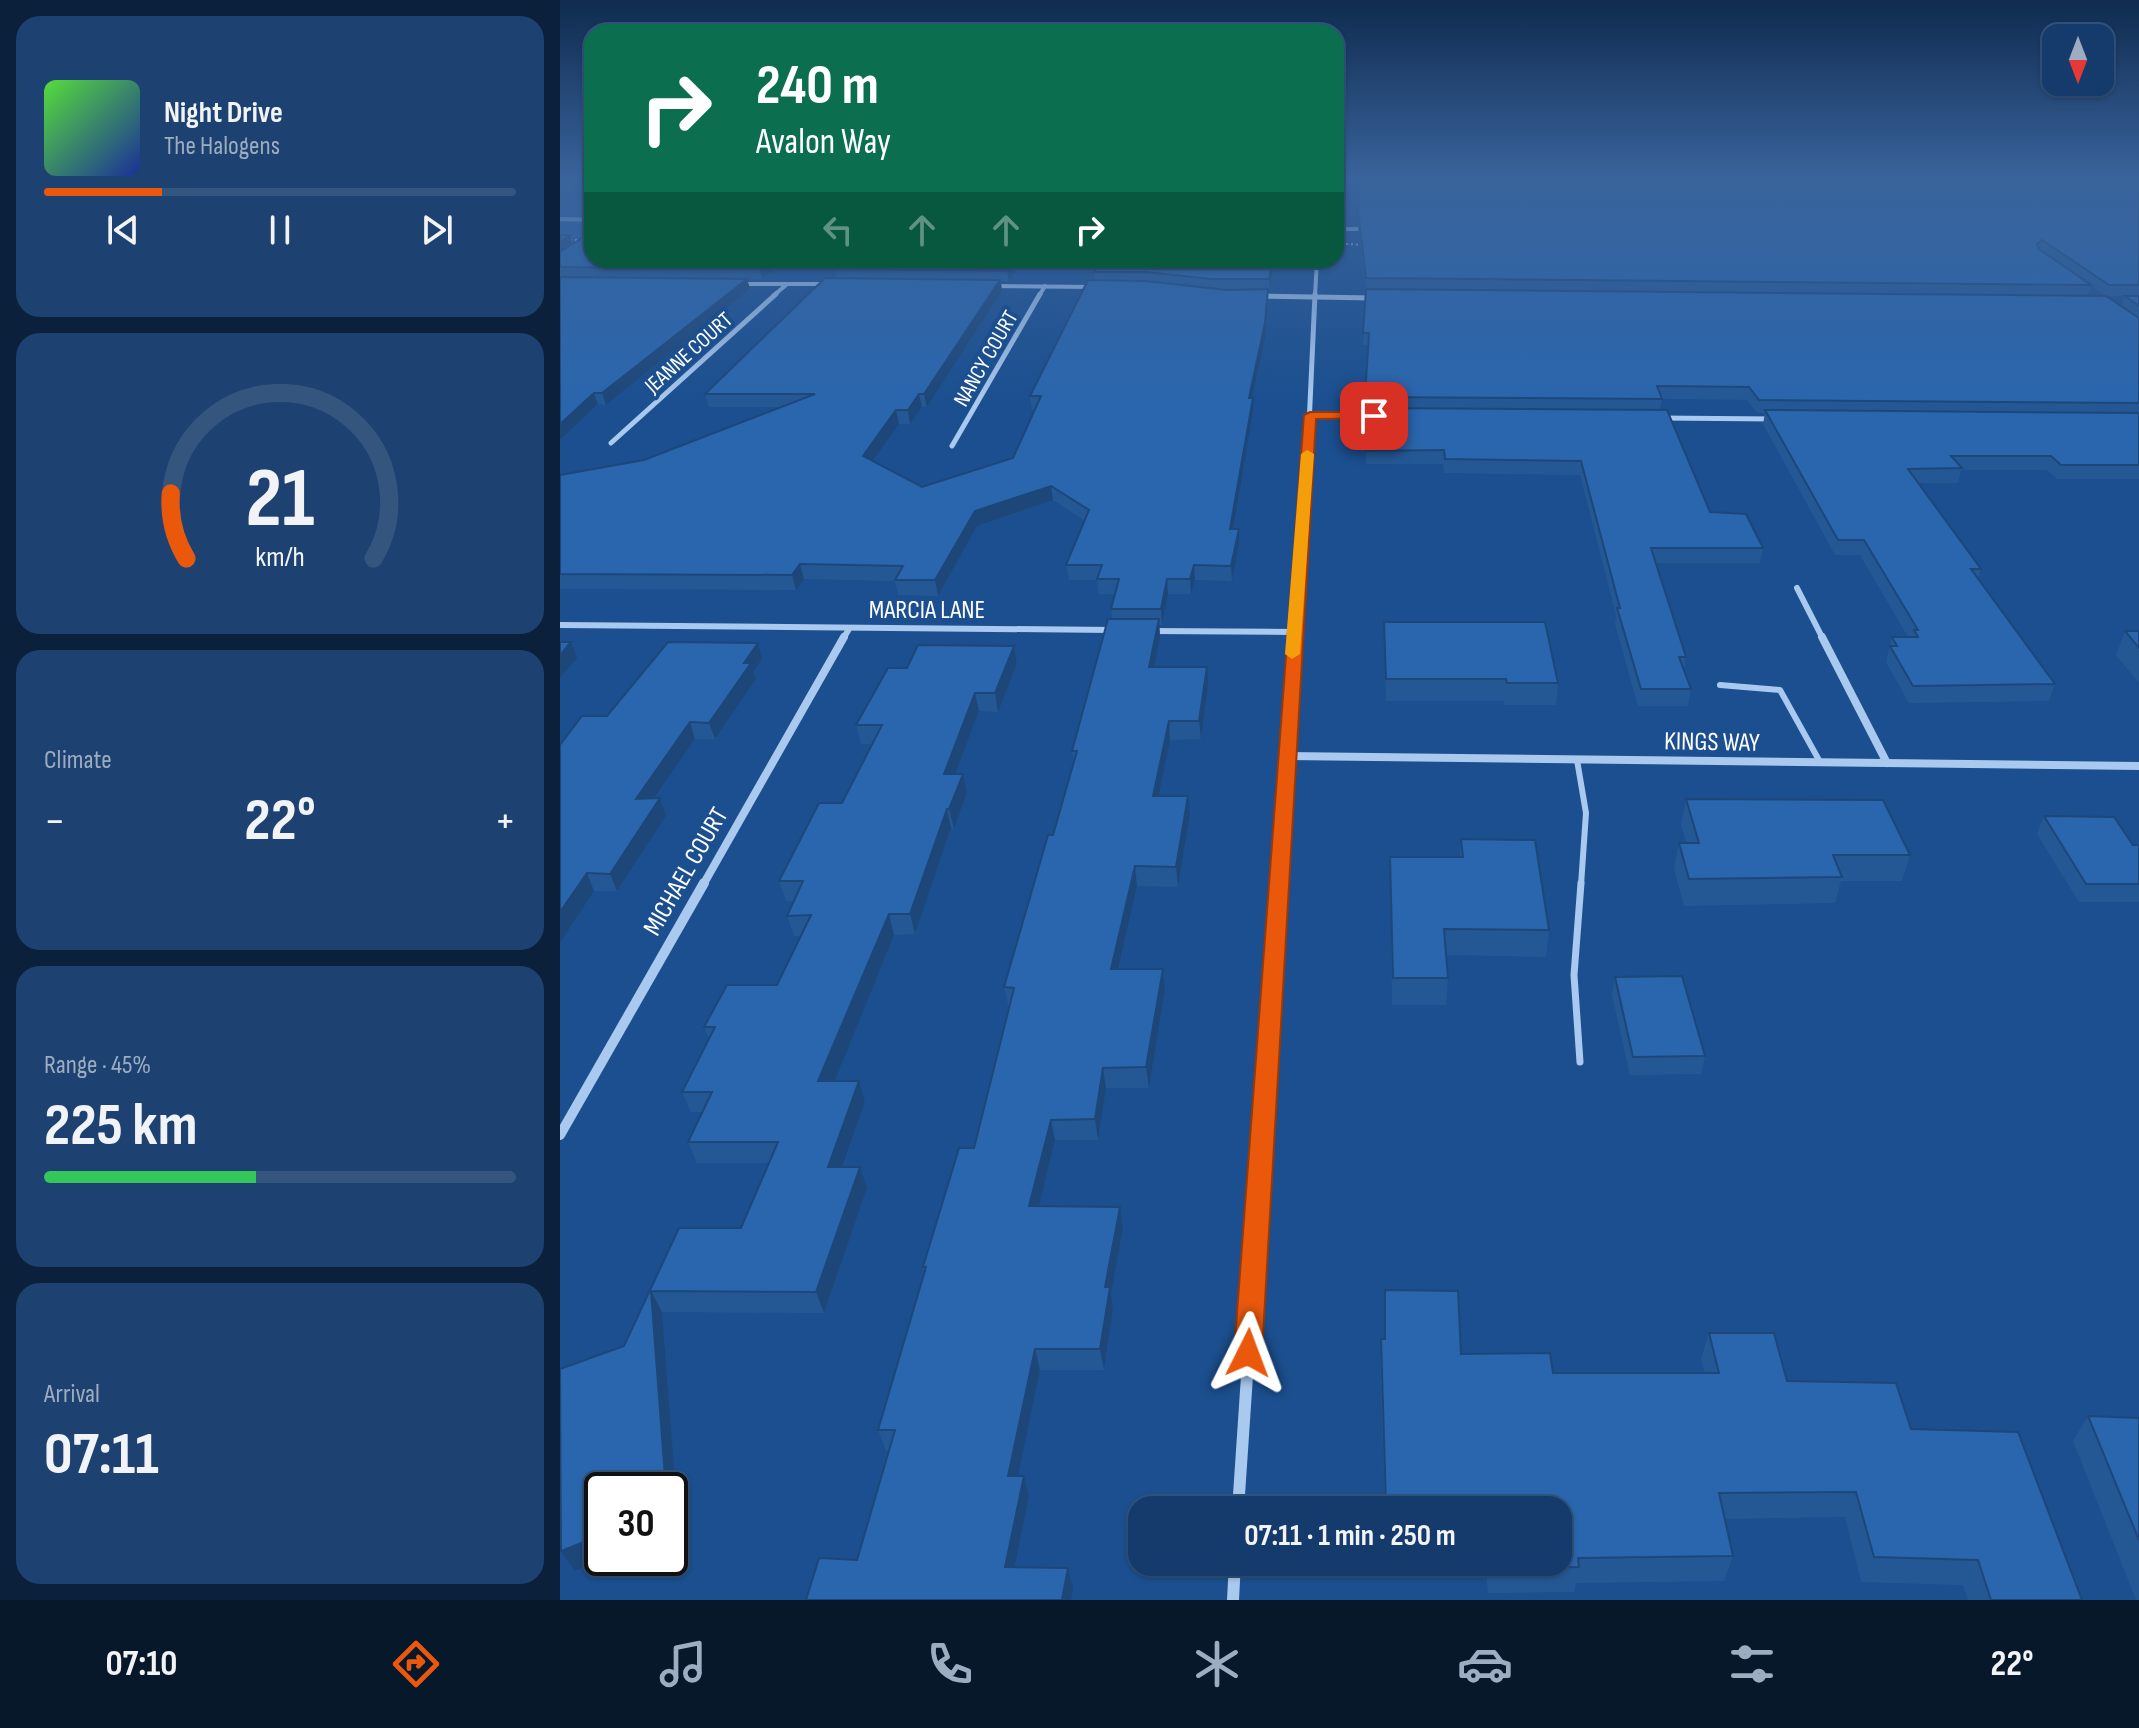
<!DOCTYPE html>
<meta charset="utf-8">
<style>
:root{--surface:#143b6b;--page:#1d4271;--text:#f1f3f6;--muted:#9dadc1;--line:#33557e;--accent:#ea580c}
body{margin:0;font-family:"Sofia Sans Condensed",sans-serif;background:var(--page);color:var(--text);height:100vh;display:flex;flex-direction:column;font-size:30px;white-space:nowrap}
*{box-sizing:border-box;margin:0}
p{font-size:26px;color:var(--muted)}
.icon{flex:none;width:44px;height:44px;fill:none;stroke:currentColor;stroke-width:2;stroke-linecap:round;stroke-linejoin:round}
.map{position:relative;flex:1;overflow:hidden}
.details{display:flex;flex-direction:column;gap:16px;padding:16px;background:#0b203b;width:560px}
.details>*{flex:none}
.guide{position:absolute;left:24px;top:24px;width:760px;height:244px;border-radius:24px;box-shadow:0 2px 6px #0004,0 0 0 2px var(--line);background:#0b6e4f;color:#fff;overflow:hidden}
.needle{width:52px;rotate:180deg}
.controls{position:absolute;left:1482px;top:24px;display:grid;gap:16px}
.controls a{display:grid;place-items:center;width:72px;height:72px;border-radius:16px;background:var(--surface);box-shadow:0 2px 6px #0004,0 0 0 2px var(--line);font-size:40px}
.speed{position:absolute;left:24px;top:1472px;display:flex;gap:16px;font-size:40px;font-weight:700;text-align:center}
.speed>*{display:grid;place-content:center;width:104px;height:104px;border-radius:50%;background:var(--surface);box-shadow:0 2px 6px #0004,0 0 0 2px var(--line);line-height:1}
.speed .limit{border:4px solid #111;border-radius:12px;background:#fff;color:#111}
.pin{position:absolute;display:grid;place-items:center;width:68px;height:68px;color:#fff;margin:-34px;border-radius:16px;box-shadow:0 4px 12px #0006}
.me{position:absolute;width:88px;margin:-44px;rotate:3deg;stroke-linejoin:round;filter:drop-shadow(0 0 6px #0008)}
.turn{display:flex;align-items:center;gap:28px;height:168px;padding:0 40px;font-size:36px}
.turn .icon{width:104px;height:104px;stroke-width:2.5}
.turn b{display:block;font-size:56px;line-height:68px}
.lanes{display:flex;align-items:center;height:76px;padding:0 40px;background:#0003;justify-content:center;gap:40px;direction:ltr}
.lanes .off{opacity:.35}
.big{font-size:60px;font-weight:700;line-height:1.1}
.details .tile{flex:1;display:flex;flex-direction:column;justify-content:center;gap:12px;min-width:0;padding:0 28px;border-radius:24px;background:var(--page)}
.details .dial{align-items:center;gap:0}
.dial svg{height:208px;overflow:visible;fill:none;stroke:var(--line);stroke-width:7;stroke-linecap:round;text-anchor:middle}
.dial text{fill:var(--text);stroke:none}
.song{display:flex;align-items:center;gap:24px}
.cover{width:96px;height:96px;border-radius:12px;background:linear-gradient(135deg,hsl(110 70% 55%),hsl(230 70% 35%))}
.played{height:8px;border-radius:4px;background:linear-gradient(90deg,var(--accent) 25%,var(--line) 25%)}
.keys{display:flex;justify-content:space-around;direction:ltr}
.heat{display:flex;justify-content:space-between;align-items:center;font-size:44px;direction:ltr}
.charge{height:12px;border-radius:6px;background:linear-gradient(90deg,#34c759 45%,var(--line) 0)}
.trip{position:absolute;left:568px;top:1496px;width:444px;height:80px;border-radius:24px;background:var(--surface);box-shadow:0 2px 6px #0004,0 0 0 2px var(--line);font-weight:700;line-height:80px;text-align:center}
.tabs{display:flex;height:128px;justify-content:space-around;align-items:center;background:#08182b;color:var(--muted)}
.tabs .icon{width:56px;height:56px}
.tabs .selected{color:var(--accent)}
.tabs b{font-size:36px;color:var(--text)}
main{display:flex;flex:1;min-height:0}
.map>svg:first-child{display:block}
.green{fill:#2461a8}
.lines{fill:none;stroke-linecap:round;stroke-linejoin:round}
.stream{fill:#9cc4f0;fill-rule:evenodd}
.path{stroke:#a9c9ee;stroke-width:2;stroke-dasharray:2 3;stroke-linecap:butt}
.service-far1{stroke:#a9c9ee;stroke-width:6}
.service{stroke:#a9c9ee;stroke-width:7}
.minor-far5{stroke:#a9c9ee;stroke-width:4}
.minor-far4{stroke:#a9c9ee;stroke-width:5}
.minor-far3{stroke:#a9c9ee;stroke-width:6}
.minor-far2{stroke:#a9c9ee;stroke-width:8}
.minor-far1{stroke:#a9c9ee;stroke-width:10}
.minor{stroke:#a9c9ee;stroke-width:12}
.wall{fill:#245895;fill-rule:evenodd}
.shaded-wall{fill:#1d4779}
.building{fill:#2a66ad;stroke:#1d4779;stroke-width:2}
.route{fill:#ea580c;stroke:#983908;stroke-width:2}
.slow{fill:#f59e0b}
.labels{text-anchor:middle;stroke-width:8;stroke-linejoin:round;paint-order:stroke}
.far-street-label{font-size:22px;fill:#fff;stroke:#1b4f8f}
.street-label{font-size:26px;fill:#fff;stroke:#1b4f8f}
</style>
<main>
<section class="details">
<div class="tile">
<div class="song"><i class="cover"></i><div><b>Night Drive</b><p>The Halogens</p></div></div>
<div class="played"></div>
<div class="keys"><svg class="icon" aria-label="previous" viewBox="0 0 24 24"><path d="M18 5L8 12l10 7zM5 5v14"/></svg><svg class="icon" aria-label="pause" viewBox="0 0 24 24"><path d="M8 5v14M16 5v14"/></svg><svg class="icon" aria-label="next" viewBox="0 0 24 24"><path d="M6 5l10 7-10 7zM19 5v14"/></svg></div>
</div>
<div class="tile dial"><svg viewBox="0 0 100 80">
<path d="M14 69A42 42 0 1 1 86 69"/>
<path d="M14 69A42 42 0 0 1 8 44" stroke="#ea580c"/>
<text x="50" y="56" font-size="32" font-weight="700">21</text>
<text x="50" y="72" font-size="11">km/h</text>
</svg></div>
<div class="tile"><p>Climate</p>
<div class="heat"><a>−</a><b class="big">22°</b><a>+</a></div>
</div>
<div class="tile"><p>Range · 45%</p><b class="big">225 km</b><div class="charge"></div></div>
<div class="tile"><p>Arrival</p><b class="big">07:11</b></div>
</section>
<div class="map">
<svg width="1579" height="1600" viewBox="0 0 1579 1600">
<rect width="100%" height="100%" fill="#1b4f8f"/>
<!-- green -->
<polygon class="green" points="0,178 21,178 11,189 15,195 32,199 32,244 0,243"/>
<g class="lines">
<!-- stream -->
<g class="stream">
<polygon points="0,217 32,218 32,222 0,221"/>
<polygon points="776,227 815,227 818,229 815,231 776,231"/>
</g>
<!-- path -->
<g class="path">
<polyline points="0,179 3,178"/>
<polyline points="0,240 32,240"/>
<polyline points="786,244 805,245"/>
</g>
<!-- service-far1 -->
<g class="service-far1">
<polyline points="1160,685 1220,690 1260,762"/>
<polyline points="1017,760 1026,813 1021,885"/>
</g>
<!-- service -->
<polyline class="service" points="1020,1062 1014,975 1021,883"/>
<!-- minor-far5 -->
<g class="minor-far5">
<polyline points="776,178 810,178"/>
<polyline points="180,284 267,284"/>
<polyline points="432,286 535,287"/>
<polyline points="213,296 226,285"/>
<polyline points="479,296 485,286"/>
<polyline points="700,296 724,296"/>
<polyline points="755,296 757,260"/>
</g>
<!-- minor-far4 -->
<g class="minor-far4">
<polyline points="700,296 814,298"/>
<polyline points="750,415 814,416"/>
<polyline points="1100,418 1214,419"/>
<polyline points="51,443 216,294"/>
<polyline points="392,446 480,294"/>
<polyline points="748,447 755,294"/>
</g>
<!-- minor-far3 -->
<g class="minor-far3">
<polyline points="1237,588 1263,639"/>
<polyline points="0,625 553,630"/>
<polyline points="591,631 734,632"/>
<polyline points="283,639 289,629"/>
<polyline points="735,639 748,445"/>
</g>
<!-- minor-far2 -->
<g class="minor-far2">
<polyline points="1262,637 1327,763"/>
<polyline points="726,756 1579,766"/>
<polyline points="143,885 284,637"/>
<polyline points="719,885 735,637"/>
</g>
<!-- minor-far1 -->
<g class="minor-far1">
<polyline points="0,1135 144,883"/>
<polyline points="698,1199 719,883"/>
</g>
<!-- minor -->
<g class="minor">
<polyline points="678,1510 699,1197"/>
<polyline points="673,1600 675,1562"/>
</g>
</g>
<!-- wall -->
<g class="wall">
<polygon points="19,178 32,178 32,188 21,184"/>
<path d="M1579,178V479H1497L1487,470H1401L1398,483H1358L1421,569L1418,579L1495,684L1489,701L1349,703L1326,662L1332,637H1348L1300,555H1275L1203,424L1205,413H1197L1187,400L1102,399L1100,410L1150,512L1203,548L1200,563H1096L1126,657L1124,669L1131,689L1128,706H1078L1055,624L1056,615L1020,475L884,473L883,464H806L805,408L808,345H803L806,289L797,220L798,210ZM1531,286L1545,296L1528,295ZM1547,296H1565L1561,306Z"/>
<polygon points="0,235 13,244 32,260 226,260 202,279 187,279 190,289 46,405 38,404 0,440"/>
<path d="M285,260H715L710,289H708L706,335L692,398L693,411L674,529L679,544L672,581L635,580L631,594H608L602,625H599L600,637L594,667L648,685L641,739L610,740L599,796L630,815L618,887L577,886L559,969H603L605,990L589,1088H546L538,1140H495L479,1206L563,1228L551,1294L553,1308L544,1370H480L458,1476H464L469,1496L455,1567L513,1588L297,1560L329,1451H326L318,1430L364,1272L363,1267L414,1148L449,1008L444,987L493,835L514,762L512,751L552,619L551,609L555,594H539L537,580H509L506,565L525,521L493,500L417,526L378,596L338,595L335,581L244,579L236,590L0,589V475L84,460L221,407H149L145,394L277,278L275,269ZM455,272H534L535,280L470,396L472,409H475L453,458L362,487L312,461L339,424H350L362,407H367L442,291L441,281H449Z"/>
<polygon points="824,622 998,683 996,705 945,705 944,701 826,701"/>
<polygon points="1565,631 1579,631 1579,683 1556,655"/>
<polygon points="454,646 457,664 438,712 419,711 395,774 403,774 407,793 394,829 391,828 355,934 334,935 274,1081 299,1081 305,1102 283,1167 307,1188 264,1313 102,1312 119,1530 110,1533 110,1490 42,1558 47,1558 15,1571 64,1346 119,1228 181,1228 209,1163 137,1163 128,1142 142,1112 131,1112 122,1092 149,1039 144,1027 217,985 241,936 234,936 227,916 234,901 226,901 219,881 282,803 312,744 301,744 296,725 347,668"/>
<polygon points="202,659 193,672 196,679 155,739 135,739 95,798 100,798 106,816 57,891 34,891 0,943 47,716"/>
<polygon points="1126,799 1350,855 1342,881 1281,881 1275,903 1124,906 1114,869 1119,843 1127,843 1121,825"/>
<polygon points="1484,816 1573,845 1579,845 1579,902 1519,902 1477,834"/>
<polygon points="901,839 989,930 986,957 886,955 888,978 886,1005 832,1005 830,857 900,857"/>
<polygon points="1055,977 1145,1056 1141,1074 1070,1075 1052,995"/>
<polygon points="825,1290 901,1354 993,1373 1145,1373 1141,1359 1149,1333 1227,1381 1351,1429 1522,1600 1408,1600 1403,1585 1301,1582 1285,1517 1164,1519 1173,1556 1164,1581 1016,1583 1014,1592 928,1593 925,1562 998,1562 998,1510 825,1510 820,1366 821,1339 824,1339"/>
<polygon points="1528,1416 1579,1418 1579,1600 1576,1600 1513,1441"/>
</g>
<!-- shaded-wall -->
<g class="shaded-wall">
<polygon points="10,235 13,245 0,253 0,242"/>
<polygon points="211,260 226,260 202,279 200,269"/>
<polygon points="713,260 715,260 710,289 709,279"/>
<polygon points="454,262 455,272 449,281 447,271"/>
<polygon points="187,279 190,289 46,405 42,393"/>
<polygon points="440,280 442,291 367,407 364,394"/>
<polygon points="708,289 706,335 689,411 689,398"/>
<polygon points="34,393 38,404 0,440 0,424"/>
<polygon points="359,394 362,407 350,424 348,410"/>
<polygon points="693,398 693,411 671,544 670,529"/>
<polygon points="336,410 339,424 306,470 303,456"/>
<polygon points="491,486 493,500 417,526 378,596 375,580 415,511"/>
<polygon points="679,529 679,544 672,581 671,566"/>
<polygon points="240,564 244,579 236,590 232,575"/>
<polygon points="634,565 635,580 631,594 630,579"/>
<polygon points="607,579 608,594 602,625 601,609"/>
<polygon points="599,619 600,637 591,685 589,667"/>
<polygon points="11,642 17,658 0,678 0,655"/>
<polygon points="198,643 202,659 193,672 196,679 155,739 149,723 184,663"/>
<polygon points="454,646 457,664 438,712 435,693"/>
<polygon points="647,667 648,685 641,739 639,721"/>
<polygon points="415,693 419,711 388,793 384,774"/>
<polygon points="609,721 610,740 595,815 593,796"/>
<polygon points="130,722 135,739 82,816 76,799"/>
<polygon points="403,774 407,793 394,829 389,809"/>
<polygon points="628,796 630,815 618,887 616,867"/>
<polygon points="100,798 106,816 57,891 50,874"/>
<polygon points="387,809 391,828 355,934 350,914"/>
<polygon points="575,866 577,886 554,989 551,969"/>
<polygon points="27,873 34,891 0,943 0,912"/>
<polygon points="329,914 334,935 266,1102 258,1081"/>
<polygon points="603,969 605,990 589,1088 586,1067"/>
<polygon points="543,1068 546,1088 538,1140 535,1119"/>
<polygon points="299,1081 305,1102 275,1188 268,1167"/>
<polygon points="491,1120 495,1140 474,1227 469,1206"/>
<polygon points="300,1167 307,1188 264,1313 256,1292"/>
<polygon points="560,1207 563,1228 551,1294 553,1308 544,1370 540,1349 545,1287"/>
<polygon points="91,1291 102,1312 119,1530 110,1533 110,1490 106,1490"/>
<polygon points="475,1349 480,1370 454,1496 448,1476"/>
<polygon points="464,1476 469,1496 451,1586 445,1567"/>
<polygon points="42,1535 42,1558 47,1558 15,1571 1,1551"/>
<polygon points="508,1568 513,1588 511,1600 502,1600"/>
</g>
<!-- building -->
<g class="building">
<polygon points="800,178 1579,178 1579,285 1549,285 1482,240 1477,244 1479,249 1531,285 806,278 798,210"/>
<polygon points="0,235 10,235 0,242"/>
<polygon points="27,235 32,235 32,260 211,260 200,269 0,267 0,252"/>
<polygon points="285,260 713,260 709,279 651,279 586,272 534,272 539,262 454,262 447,271 275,269"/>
<polygon points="0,277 187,279 42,393 34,393 0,424"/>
<polygon points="265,278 440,280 364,394 359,394 348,410 336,410 303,456 362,487 453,458 481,396 470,396 528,280 585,281 667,290 708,289 705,323 689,398 693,398 670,529 679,529 671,566 634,565 630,579 607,579 601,609 551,609 559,579 537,579 542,565 506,565 529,510 491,486 415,511 375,580 335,580 343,566 240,564 232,575 0,574 0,475 84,460 255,394 145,394"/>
<polygon points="806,289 1546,296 1579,318 1579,403 1199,400 1189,387 1097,386 1102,399 805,397 809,333 803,333"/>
<polygon points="1565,296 1579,296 1579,306"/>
<polygon points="805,408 1107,410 1150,512 1186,514 1203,548 1091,548 1126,657 1119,657 1131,689 1081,689 1057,608 1060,608 1021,461 885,459 884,450 806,451"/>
<polygon points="1205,410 1579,413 1579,465 1501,465 1491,456 1391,456 1402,468 1348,469 1421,569 1411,569 1495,684 1353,686 1330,646 1337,646 1332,637 1358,637 1354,630 1358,630 1304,540 1278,540"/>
<polygon points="548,619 599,619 589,667 647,667 639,721 609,721 593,796 628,796 616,867 575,866 551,969 603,969 586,1067 543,1068 535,1119 491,1120 469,1206 560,1207 545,1287 550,1287 540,1349 475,1349 448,1476 464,1476 445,1567 508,1568 502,1600 246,1600 259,1558 297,1560 335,1430 318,1430 366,1267 363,1267 399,1148 414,1148 454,988 444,987 488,835 493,835 517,751 512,751"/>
<polygon points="824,622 985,622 998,683 947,683 946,679 826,679"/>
<polygon points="1565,631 1579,631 1579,648"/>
<polygon points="0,642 11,642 0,655"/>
<polygon points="108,642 198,643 184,663 191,663 149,723 130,722 76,799 100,798 50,874 27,873 0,912 0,745 22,716 47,716"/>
<polygon points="358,645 454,646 435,693 415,693 384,774 403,774 389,809 387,809 350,914 329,914 258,1081 299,1081 268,1167 300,1167 256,1292 91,1291 106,1490 42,1490 42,1535 1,1551 0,1369 64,1346 119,1228 181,1228 218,1142 128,1142 152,1092 122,1092 155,1027 144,1027 167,985 217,985 251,915 227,916 243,881 219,881 259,803 282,803 322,725 296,725 328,668 347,668"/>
<polygon points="1126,799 1323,800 1350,855 1273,855 1282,877 1129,879 1119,843 1139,843"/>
<polygon points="1484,816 1554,817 1573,845 1579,845 1579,884 1526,884"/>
<polygon points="901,839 975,840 989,930 884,929 888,978 833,978 830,857 903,857"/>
<polygon points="1122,976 1145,1056 1073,1057 1055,977"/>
<polygon points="825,1290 898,1291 901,1354 990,1353 993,1373 1159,1373 1149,1333 1214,1333 1227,1381 1336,1383 1351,1429 1458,1432 1522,1600 1431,1600 1418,1560 1314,1557 1296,1492 1159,1493 1173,1556 1018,1558 1019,1567 932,1568 931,1562 998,1562 998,1510 926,1510 925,1504 826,1505 821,1339 825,1339"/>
<polygon points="1528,1416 1579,1418 1579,1540"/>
</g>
<!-- sky -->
<linearGradient id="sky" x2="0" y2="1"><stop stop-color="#0f2b4f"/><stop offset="0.44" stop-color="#39639b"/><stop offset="1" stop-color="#39639b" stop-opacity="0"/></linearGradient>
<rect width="1579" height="402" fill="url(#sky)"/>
<!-- route -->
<polygon class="route" points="814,412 820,416 818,418 756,419 702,1353 698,1362 688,1366 678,1362 674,1353 744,415 750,412"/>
<!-- slow -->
<polygon class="slow" points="747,450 754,454 740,654 732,659 725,654 741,454"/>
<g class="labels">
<!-- far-street labels -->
<g class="far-street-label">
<text transform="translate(128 352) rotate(-42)" y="8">JEANNE COURT</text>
<text transform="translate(425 358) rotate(-60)" y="8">NANCY COURT</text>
</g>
<!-- street labels -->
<g class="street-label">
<text x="367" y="618">MARCIA LANE</text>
<text transform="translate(1152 741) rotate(1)" y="9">KINGS WAY</text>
<text transform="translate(125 871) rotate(-60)" y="9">MICHAEL COURT</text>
</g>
</g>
</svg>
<div class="controls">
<a><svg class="needle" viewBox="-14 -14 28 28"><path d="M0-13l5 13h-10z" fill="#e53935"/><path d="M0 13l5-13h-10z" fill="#9dadc1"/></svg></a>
</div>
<div class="speed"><div class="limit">30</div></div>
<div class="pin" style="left:814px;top:416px;background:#d93025"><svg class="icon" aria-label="arrive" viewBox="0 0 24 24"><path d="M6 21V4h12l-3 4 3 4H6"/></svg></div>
<svg class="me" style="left:688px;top:1353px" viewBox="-20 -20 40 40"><path d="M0-17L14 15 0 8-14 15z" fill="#ea580c" stroke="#fff" stroke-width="4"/></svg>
<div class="trip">07:11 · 1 min · 250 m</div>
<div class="guide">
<div class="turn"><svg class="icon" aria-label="right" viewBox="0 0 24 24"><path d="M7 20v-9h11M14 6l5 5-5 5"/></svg><div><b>240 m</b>Avalon Way</div></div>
<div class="lanes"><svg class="icon off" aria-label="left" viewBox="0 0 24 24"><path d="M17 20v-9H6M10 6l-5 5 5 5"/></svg><svg class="icon off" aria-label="ahead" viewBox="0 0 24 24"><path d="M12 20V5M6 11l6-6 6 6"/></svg><svg class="icon off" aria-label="ahead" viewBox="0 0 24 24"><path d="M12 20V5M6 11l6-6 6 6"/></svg><svg class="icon" aria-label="right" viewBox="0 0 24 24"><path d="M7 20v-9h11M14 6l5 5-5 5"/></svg></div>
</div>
</div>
</main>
<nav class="tabs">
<b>07:10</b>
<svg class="icon selected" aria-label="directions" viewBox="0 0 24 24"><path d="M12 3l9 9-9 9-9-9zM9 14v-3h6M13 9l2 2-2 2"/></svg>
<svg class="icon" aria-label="music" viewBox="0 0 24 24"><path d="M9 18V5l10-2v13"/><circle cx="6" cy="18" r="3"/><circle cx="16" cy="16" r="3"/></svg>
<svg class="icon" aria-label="phone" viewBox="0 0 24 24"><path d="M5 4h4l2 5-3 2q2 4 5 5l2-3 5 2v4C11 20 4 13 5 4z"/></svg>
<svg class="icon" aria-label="climate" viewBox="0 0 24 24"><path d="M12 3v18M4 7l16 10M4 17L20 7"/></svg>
<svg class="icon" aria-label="car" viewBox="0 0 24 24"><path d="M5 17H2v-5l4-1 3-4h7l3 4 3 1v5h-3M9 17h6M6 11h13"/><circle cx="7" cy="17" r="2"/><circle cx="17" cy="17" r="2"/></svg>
<svg class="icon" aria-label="filters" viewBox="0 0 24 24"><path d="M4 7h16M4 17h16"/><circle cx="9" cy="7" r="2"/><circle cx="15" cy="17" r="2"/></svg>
<b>22°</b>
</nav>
